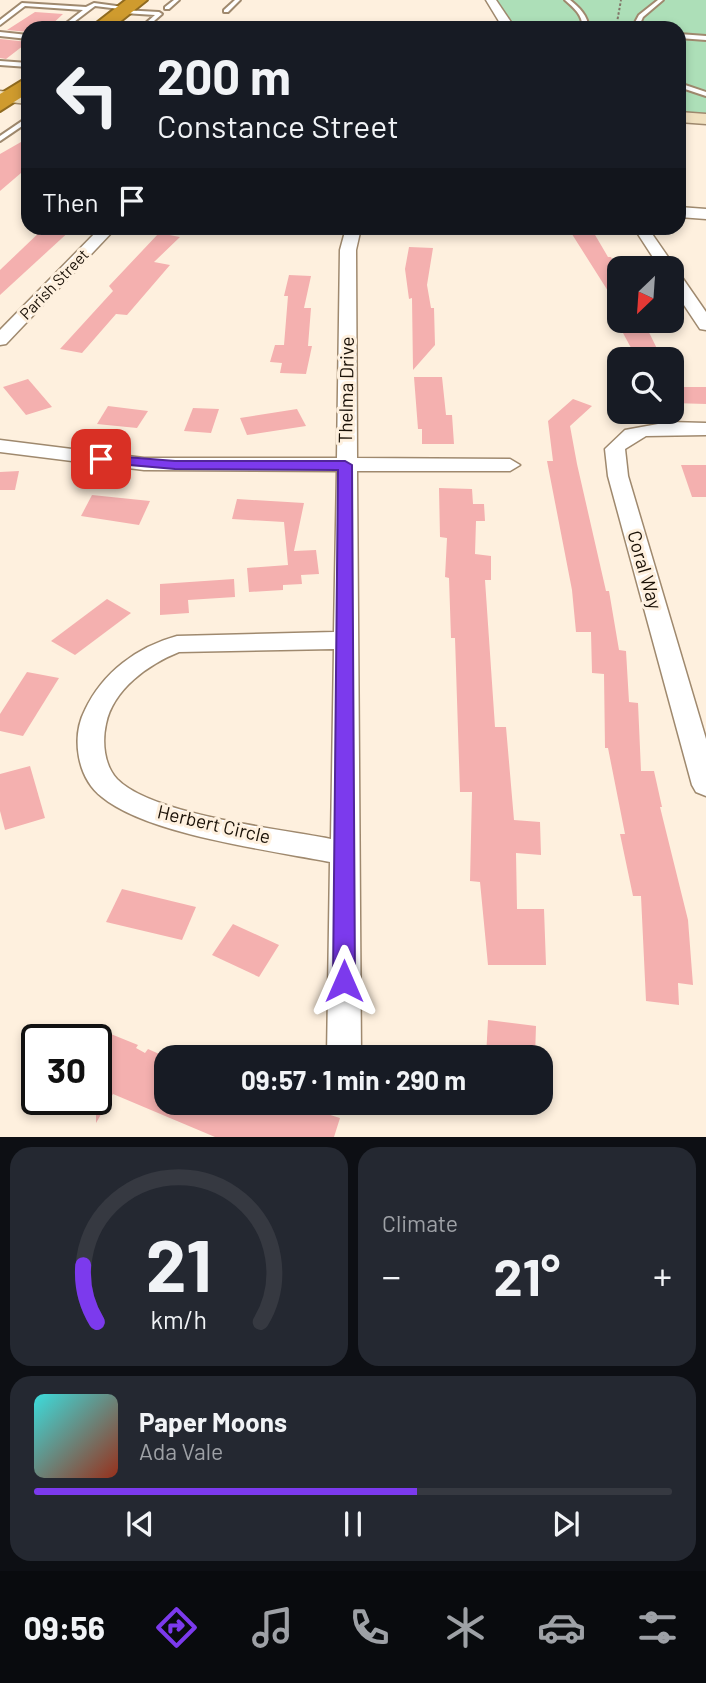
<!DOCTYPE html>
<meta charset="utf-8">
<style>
:root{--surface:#171b24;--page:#242831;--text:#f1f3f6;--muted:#9ea1a6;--line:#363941;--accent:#7c3aed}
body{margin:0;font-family:Barlow,sans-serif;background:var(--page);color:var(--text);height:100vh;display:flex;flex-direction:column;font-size:26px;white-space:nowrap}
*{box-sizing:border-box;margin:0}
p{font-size:23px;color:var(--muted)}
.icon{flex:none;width:38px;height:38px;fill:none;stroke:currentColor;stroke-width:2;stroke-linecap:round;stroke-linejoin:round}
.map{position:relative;height:1137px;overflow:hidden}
.panel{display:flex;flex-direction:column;gap:10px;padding:10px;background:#0d0f14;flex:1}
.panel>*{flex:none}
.guide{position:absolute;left:21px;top:21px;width:665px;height:214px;border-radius:21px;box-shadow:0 4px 10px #0003;background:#171b24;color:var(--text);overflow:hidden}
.needle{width:46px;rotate:205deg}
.tools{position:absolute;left:607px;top:256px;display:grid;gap:14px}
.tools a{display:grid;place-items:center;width:77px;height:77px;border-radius:14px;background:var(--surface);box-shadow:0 4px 10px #0003;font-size:35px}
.speed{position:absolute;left:21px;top:1024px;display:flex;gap:14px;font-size:35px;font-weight:700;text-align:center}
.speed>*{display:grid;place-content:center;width:91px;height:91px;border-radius:50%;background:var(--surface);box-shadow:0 4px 10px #0003;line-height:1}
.speed .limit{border:4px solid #111;border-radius:10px;background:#fff;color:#111}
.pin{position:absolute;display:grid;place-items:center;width:60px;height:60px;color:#fff;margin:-30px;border-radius:14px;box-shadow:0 4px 10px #0006}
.me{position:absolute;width:77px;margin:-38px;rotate:0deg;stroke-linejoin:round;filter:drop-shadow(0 0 5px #0008)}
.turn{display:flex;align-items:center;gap:24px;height:147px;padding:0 21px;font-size:32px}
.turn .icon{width:91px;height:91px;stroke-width:2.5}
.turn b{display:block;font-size:49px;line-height:60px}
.then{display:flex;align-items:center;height:66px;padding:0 21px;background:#0003;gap:14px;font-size:26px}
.big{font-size:52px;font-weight:700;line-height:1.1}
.panel .tile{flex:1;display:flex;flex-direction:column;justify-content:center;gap:10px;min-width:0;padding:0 24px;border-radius:21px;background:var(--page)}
.panel .dial{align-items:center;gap:0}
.dial svg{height:182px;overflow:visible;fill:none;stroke:var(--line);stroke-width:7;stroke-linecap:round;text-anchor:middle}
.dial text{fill:var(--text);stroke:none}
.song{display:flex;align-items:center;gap:21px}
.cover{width:84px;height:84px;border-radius:10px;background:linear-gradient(135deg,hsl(180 70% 55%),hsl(10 70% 35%))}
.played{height:7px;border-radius:4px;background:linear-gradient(90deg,var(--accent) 60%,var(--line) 60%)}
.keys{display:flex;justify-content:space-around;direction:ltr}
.heat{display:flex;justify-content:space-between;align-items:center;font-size:38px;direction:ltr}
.panel .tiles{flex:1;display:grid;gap:10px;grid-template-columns:1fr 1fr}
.tile:last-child{grid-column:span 2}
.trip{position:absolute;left:154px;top:1045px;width:399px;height:70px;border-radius:21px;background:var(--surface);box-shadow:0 4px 10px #0003;font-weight:700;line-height:70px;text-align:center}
.menu{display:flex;height:112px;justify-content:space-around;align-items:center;background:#090b0e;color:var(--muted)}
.menu .icon{width:49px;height:49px}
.menu .selected{color:var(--accent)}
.menu b{font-size:32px;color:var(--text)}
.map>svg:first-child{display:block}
.green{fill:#addfb8}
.building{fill:#f4b0af}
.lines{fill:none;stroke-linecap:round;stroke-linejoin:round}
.lane-casing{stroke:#9f896e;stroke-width:4}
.street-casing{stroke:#9f896e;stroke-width:3}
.secondary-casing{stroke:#9f896e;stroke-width:3}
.highway-casing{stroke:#906b20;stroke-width:4}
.path{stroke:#827669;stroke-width:2;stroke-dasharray:2.5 2;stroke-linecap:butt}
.lane{fill:#fff;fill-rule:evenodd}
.street{fill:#fff;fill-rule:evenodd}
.secondary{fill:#f1e1c0;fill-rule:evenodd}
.highway{fill:#cf9b2e;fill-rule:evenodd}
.route{fill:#7c3aed;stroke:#51269a;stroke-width:2}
.labels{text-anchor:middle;stroke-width:6;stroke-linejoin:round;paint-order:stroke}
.far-street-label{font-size:16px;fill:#1a1107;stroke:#fef0de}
.street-label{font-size:19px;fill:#1a1107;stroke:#fef0de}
</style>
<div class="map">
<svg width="706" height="1137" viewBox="0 0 706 1137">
<rect width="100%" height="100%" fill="#fef0de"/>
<!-- green -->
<polygon class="green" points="490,0 706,0 706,119 679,117 679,28 509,28"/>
<!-- building -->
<g class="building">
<polygon points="35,12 63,14 48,28 28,28 28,32 7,30"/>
<polygon points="0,39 28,42 6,59 0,58"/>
<polygon points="28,138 28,167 0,191 0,154"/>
<polygon points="44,228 73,228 0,295 0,270"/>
<polygon points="578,228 591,228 608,257 611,257 620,275 620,310 570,231 580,231"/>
<polygon points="159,233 180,237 154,262 170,265 127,315 116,314 82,353 60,349 113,291 109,286"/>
<polygon points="409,247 433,248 427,285 431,308 434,308 435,345 413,370 412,298 409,299 405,269"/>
<polygon points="289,275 311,276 304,308 311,308 308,346 312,346 306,374 280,373 282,363 270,362 275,345 284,345 288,296 284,296"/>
<polygon points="616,320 643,320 662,359 637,359"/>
<polygon points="414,377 442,377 446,415 452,415 454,444 422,444 422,429 418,429"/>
<polygon points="28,379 52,407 26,415 3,387"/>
<polygon points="672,387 706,387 706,404 672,403"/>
<polygon points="573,399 592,406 570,426 577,464 606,591 609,591 619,650 626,651 629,702 638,703 641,771 654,771 662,807 660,807 688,920 693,985 678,983 679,1005 646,1001 641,896 633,896 620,834 625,834 608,748 605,748 604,674 592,673 591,632 576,632 572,590 547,461 553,461 548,421"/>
<polygon points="108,406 148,411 137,428 97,424"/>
<polygon points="193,408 219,409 211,433 184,431"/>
<polygon points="297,409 306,426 247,435 240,418"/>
<polygon points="681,465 706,465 706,497 692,497"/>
<polygon points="19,471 15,490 0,490 0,472"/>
<polygon points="439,488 472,489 473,504 484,504 485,521 476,521 475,554 491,556 491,580 485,580 495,727 506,727 514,820 540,822 541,855 516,853 517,909 544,909 546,965 488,965 480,882 470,881 472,792 460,792 455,638 451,638 449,578 445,577 447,538 440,537"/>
<polygon points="92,495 150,501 139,525 81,516"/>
<polygon points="237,499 304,503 294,551 316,550 319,574 301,575 302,584 283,585 283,590 249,592 247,568 288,565 284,522 232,519"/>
<polygon points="234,579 235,597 188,600 189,613 160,615 160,584"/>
<polygon points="107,599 131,613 75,655 51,641"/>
<polygon points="27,672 59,678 23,736 0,731 0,714"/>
<polygon points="30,766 45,818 5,830 0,811 0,774"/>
<polygon points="122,889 196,907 182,940 106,922"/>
<polygon points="233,924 279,945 259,977 212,955"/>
<polygon points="488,1020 536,1026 535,1057 486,1057"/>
<polygon points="96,1028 138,1045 136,1048 145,1053 148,1049 166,1057 166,1102 289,1102 340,1118 334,1137 215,1137 113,1094 96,1123"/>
</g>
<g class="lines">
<defs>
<g id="lane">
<polygon points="174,0 179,0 169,9 165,9 165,7"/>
<polygon points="235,0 240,0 228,12 224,12 224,10"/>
<path d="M565,0H570C580,8 587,15 589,28H583C582,14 574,8 565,0Z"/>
<polygon points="658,0 663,0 643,17 638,28 632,28 639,15"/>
<polygon points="22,3 86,7 94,3 131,8 128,10 95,6 66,28 60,28 83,10 25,6 0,25 0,20"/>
<polygon points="122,10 159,12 162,14 146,28 140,28 155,15 124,13"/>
<polygon points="0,32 28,35 28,39 0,36"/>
<polygon points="679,34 706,36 706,40 679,38"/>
<polygon points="0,61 28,63 28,67 0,65"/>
<polygon points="679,83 706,92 706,96 679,87"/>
<polygon points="28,117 28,122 0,141 0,136"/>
</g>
<g id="street">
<polygon points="486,0 496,0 515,28 503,28"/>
<polygon points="679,207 706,209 706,219 679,217"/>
<polygon points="100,228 116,228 6,344 0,345 0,330"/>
<path d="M346,228H361L356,250L357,458L510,459L520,465L510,471H357L361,1057H327L330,862C270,850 148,835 102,797C77,778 71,737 85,710C103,672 137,647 177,636L334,632L337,471L144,470L0,452V440L144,458H337L340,250ZM334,649L331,839C280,829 152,815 117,779C104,765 102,742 106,724C113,689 149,664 179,652Z"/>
<polygon points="634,228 648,228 706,312 706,330 700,329 672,287 672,268 660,268"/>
<polygon points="669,422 706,423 706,435 646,436 625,449 628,476 706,739 706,796 696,792 692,785 608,476 605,449 625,430"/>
</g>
<g id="secondary">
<polygon points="0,91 28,94 28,104 0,101"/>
<polygon points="679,112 706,114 706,124 679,122"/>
</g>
<g id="highway">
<polygon points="126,0 147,0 112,28 90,28"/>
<polygon points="28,77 28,93 0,111 0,94"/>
</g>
</defs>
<!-- lane casing -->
<use href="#lane" class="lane-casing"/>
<!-- street casing -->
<use href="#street" class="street-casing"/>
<!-- secondary casing -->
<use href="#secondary" class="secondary-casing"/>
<!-- highway casing -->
<use href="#highway" class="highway-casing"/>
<!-- path -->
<polyline class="path" points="616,28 621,0"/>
<!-- lane -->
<use href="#lane" class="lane"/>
<!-- street -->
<use href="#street" class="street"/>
<!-- secondary -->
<use href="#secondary" class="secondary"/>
<!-- highway -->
<use href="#highway" class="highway"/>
</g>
<!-- route -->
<polygon class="route" points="101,455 175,461 345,461 352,465 355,981 352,987 344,990 337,987 333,981 338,470 175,469 96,462 96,456"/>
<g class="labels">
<!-- far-street labels -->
<g class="far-street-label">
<text transform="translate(54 284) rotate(-46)" y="6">Parish Street</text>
</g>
<!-- street labels -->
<g class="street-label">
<text transform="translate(346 390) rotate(-89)" y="7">Thelma Drive</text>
<text transform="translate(645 570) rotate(74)" y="7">Coral Way</text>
<text transform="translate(214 824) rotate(13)" y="7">Herbert Circle</text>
</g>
</g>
</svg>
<div class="tools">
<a><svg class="needle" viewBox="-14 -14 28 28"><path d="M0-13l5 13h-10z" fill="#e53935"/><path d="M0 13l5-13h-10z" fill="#9ea1a6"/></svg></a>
<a><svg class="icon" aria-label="search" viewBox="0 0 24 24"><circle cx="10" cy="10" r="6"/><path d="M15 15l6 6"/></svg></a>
</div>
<div class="speed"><div class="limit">30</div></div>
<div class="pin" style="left:101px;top:459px;background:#d93025"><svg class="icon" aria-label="arrive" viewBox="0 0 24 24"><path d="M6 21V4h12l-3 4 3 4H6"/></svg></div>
<svg class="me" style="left:344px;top:981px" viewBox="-20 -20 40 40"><path d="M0-17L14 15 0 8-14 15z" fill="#7c3aed" stroke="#fff" stroke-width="4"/></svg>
<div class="trip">09:57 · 1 min · 290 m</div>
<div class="guide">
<div class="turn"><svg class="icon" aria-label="left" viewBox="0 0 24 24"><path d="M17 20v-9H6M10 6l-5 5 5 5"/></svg><div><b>200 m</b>Constance Street</div></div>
<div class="then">Then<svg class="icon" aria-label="arrive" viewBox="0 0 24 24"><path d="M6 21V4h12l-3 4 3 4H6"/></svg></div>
</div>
</div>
<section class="panel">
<div class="tiles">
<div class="tile dial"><svg viewBox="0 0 100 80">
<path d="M14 69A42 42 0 1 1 86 69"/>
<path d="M14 69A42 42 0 0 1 8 44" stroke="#7c3aed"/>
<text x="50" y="56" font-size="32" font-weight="700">21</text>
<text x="50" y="72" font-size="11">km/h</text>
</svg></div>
<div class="tile"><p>Climate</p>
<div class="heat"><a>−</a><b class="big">21°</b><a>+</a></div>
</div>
<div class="tile">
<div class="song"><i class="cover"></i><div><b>Paper Moons</b><p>Ada Vale</p></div></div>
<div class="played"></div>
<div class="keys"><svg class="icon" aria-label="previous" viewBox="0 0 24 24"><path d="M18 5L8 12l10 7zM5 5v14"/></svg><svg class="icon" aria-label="pause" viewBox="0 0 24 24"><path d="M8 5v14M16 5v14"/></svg><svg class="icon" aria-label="next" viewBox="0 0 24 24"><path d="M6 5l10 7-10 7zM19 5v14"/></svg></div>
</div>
</div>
</section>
<nav class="menu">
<b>09:56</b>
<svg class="icon selected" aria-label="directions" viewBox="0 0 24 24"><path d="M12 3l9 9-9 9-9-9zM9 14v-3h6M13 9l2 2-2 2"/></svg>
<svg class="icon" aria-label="music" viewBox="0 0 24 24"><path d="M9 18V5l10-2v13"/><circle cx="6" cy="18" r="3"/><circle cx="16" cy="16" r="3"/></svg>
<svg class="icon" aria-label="phone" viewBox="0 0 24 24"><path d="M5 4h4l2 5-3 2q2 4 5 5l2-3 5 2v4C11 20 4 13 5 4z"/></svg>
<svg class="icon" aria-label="climate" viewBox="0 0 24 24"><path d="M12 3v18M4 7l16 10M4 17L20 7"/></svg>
<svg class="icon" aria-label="car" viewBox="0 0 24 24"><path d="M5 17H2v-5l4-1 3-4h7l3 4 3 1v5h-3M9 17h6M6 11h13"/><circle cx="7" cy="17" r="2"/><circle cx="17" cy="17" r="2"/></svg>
<svg class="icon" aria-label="filters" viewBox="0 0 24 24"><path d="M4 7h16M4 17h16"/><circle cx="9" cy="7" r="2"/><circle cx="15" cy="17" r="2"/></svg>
</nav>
